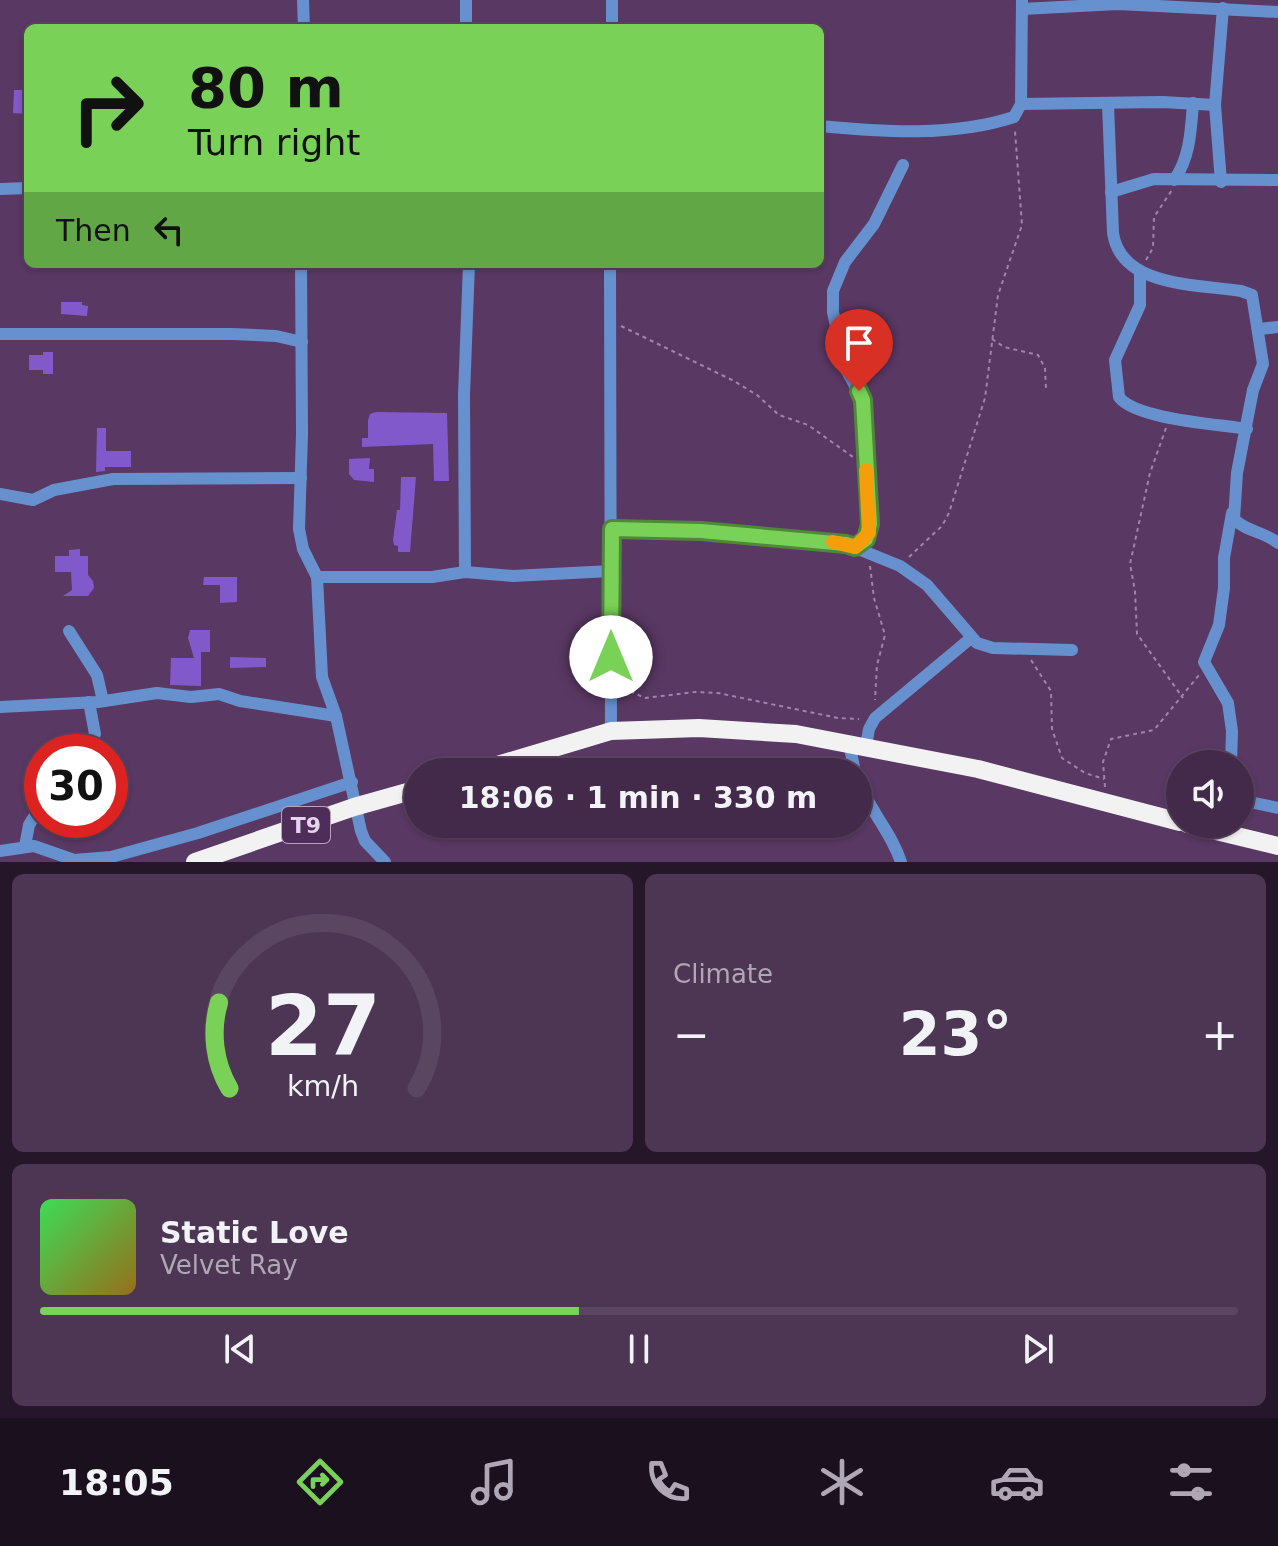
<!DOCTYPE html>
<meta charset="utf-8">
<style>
:root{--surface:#432a4a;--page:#4d3654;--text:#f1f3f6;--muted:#afa7b5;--line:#5b4662;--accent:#7ad157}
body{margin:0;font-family:"DejaVu Sans",sans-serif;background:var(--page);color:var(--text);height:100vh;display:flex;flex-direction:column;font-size:30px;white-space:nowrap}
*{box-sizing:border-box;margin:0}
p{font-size:26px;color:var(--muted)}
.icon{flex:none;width:44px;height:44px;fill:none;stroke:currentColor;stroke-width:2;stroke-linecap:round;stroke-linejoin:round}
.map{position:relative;height:862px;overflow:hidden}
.sheet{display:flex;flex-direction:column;gap:12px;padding:12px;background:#251729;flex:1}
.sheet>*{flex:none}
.top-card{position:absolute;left:24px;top:24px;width:800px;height:244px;border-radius:12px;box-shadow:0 2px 6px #0004,0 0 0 2px var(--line);background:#7ad157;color:#111;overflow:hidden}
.fabs{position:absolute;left:1166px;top:750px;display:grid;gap:16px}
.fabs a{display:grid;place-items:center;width:88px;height:88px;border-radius:50%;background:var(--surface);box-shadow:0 2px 6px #0004,0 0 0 2px var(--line);font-size:40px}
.speed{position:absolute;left:24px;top:734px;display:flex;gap:16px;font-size:40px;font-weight:700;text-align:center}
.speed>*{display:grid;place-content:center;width:104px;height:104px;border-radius:50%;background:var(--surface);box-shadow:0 2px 6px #0004,0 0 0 2px var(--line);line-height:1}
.speed .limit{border:12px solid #d22;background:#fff;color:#111}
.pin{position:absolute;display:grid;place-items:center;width:68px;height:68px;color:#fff;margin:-82px -34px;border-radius:50% 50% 50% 0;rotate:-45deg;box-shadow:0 0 8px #0007}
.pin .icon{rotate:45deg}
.me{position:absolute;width:88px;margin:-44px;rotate:0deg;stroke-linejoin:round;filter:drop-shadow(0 0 6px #0008)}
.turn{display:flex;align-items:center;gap:28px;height:168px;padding:0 32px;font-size:36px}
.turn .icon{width:104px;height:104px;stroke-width:2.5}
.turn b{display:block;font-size:56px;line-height:68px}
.then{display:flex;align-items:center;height:76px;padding:0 32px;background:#0003;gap:16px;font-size:30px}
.big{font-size:60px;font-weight:600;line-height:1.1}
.sheet .card{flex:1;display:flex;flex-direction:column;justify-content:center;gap:12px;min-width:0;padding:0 28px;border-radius:12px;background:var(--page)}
.sheet .dial{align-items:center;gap:0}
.dial svg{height:208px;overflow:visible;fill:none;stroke:var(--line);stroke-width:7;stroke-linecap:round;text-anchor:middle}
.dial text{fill:var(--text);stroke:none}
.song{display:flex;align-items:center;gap:24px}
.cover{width:96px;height:96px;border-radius:12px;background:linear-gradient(135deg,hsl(130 70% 55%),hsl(40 70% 35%))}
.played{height:8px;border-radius:4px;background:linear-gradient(90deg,var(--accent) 45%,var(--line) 45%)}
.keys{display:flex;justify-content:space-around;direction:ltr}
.heat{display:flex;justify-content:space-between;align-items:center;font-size:44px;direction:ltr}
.sheet .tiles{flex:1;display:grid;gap:12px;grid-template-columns:1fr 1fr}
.card:last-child{grid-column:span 2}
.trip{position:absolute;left:404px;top:758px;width:468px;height:80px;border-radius:40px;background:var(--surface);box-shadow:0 2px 6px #0004,0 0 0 2px var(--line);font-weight:600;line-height:80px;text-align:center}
.tabs{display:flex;height:128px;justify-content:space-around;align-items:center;background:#1b111e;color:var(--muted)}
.tabs .icon{width:56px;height:56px}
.tabs .current{color:var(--accent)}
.tabs b{font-size:36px;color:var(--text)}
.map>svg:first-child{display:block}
.building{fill:#8259ca}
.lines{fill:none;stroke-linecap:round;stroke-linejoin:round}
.path{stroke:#9f85a7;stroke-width:2;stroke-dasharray:4 4;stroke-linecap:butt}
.minor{stroke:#6791ce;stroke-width:12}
.highway{stroke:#f2f2f2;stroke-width:18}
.route-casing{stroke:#4f8839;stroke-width:20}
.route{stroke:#7ad157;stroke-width:14}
.slow{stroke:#f59e0b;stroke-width:14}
.labels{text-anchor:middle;stroke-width:8;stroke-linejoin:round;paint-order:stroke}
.shield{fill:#4e2e58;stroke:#b8a2c0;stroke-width:2}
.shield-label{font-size:22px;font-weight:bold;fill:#e6d3ed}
</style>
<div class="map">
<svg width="1278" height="862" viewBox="0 0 1278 862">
<rect width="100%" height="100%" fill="#593863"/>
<!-- building -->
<g class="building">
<polygon points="14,90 28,90 28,114 13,113"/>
<polygon points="61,302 82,302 82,305 88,306 87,316 61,314"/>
<polygon points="43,352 53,352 53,374 43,374 43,370 29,370 29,355 43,355"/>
<polygon points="376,412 447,413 449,481 434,481 433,444 362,447 362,438 368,438 368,420 370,414"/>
<polygon points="97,428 106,428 106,451 131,451 131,467 105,467 105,471 96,472"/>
<polygon points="370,458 369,469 374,469 374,482 354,480 349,474 349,459"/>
<polygon points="401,477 416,477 410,552 398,552 398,546 394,545 393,540 397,510 400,510"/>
<polygon points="80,549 80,556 88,556 88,575 93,581 94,588 88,596 63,596 72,590 71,572 55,572 55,556 69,556 69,550"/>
<polygon points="204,577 237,577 237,602 220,603 220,585 203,585"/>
<polygon points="190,630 210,630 210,652 201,652 201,686 170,685 171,658 194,658 188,638"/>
<polygon points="230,657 266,658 266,667 230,668"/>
</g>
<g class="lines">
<!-- path -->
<g class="path">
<polyline points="1146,260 1153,248 1154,217 1172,190"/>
<polyline points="621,326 734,381 757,395 779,415 808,425 853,457"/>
<polyline points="992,339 1004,347 1038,355 1045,368 1046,388"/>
<polyline points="1166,428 1150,473 1130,564 1135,591 1137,634 1183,698"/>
<polyline points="909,557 942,526 949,513 985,398 998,295 1022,225 1015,131"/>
<polyline points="870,566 874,598 885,635 877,665 875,700"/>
<polyline points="1031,660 1051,691 1052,729 1062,758 1085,773 1104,779"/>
<polyline points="623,688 645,698 695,692 718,693 838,718 859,719"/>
<polyline points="1105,787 1103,762 1111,739 1154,730 1199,675"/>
</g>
<!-- minor -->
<g class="minor">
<polyline points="303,0 304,28"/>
<polyline points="612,0 612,28"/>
<polyline points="1022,9 1118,4 1278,12"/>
<polyline points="466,28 466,0"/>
<polyline points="1021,104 1162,102 1215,105"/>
<path d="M1108,104L1113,233C1121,288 1199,284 1241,291L1252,295L1263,364L1253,390L1237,473L1234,519C1245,531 1265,532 1278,543"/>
<path d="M820,126C883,132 953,137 1014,117L1021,104L1022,0"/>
<path d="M1174,180C1190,158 1191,130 1193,103"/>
<polyline points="1221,182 1215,105 1223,8"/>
<polyline points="0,189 28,188"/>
<polyline points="1111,192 1154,179 1278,180"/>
<polyline points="301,264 302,434 299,529 303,549 317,577 432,577 465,572 513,576 611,571"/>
<polyline points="610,264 611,731"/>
<path d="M1140,272V305L1115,360L1119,397C1135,419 1217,424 1247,429"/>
<polyline points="1259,329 1278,327"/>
<polyline points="0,334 232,334 276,336 302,342"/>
<polyline points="0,494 33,500 54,490 113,479 301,478"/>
<polyline points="612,529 701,531 846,544 900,566 927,585 977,643 993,648 1072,650"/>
<polyline points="855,547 866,539 870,524 863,400 844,366 833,312 833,291 845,262 874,224 903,165"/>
<polyline points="465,572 464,395 469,264"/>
<polyline points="317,577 322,677 336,716 361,831 365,841 385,862"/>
<polyline points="69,631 97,675 103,701"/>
<polyline points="0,707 98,702 157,693 191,697 219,694 240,701 336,716"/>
<polyline points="849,743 855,772"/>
<polyline points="866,746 869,729 875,718 971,638"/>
<polyline points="86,752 95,734 89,702"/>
<polyline points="1231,764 1232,731 1228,703 1204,662 1219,625 1224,588 1224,558 1232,513"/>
<path d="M858,779C868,809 891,831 901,862"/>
<polyline points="1240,800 1278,808"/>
<polyline points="25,846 29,825 42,804"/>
<polyline points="0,851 34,846 74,860 111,857 198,833 352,782"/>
</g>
<!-- highway -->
<g class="highway">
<polyline points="474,772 611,731 699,728 796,734 978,769 1180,822"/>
<polyline points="1187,824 1278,846"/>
<polyline points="195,862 354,807 418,789"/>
</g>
</g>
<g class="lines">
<defs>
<polyline id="route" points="611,657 612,529 701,531 846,544 855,547 866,539 870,524 863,400 859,391"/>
</defs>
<!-- route casing -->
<use href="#route" class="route-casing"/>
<!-- route -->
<use href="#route" class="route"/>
<!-- slow -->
<polyline class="slow" points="833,542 855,547 869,533 866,470"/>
</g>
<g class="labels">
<!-- shield labels -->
<rect class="shield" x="282" y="807" width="48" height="36" rx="6"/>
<g class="shield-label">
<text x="306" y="833">T9</text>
</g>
</g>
</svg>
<div class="fabs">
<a><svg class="icon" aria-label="sound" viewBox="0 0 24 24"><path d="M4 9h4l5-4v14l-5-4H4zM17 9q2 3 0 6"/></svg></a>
</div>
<div class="speed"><div class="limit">30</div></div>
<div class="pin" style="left:859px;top:391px;background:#d93025"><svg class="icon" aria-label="arrive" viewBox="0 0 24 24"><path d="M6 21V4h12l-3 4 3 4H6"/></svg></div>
<svg class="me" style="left:611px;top:657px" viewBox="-20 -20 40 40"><circle r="19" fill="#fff"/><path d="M0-13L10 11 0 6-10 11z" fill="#7ad157"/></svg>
<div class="trip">18:06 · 1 min · 330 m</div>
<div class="top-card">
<div class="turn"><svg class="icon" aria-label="right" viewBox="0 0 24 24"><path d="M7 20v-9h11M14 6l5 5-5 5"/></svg><div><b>80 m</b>Turn right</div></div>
<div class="then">Then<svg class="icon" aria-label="left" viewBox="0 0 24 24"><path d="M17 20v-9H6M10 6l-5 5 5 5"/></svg></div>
</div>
</div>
<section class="sheet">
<div class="tiles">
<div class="card dial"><svg viewBox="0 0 100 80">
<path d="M14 69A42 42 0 1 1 86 69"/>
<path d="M14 69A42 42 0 0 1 10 36" stroke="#7ad157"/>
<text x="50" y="56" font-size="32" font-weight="700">27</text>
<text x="50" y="72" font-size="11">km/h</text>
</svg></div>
<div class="card"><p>Climate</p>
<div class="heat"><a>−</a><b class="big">23°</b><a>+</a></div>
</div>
<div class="card">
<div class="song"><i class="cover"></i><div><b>Static Love</b><p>Velvet Ray</p></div></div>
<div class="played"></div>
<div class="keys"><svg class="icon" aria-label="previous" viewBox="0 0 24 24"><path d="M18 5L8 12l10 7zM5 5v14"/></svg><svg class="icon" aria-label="pause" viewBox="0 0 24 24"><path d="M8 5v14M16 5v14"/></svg><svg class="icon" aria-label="next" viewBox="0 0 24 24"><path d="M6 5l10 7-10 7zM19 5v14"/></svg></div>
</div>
</div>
</section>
<nav class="tabs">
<b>18:05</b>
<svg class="icon current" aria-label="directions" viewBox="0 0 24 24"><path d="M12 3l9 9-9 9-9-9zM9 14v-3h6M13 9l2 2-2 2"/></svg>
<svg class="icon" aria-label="music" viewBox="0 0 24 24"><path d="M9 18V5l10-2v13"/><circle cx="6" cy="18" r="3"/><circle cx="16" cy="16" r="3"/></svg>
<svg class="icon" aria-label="phone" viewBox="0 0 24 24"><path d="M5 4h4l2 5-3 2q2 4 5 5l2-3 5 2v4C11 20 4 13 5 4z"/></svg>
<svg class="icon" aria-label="climate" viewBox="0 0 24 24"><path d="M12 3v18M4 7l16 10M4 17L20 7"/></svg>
<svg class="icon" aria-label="car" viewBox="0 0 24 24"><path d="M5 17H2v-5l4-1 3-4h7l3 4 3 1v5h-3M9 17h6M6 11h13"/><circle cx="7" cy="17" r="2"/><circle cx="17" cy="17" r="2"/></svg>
<svg class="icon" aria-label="filters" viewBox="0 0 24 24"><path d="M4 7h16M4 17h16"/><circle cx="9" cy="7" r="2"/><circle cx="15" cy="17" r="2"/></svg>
</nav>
